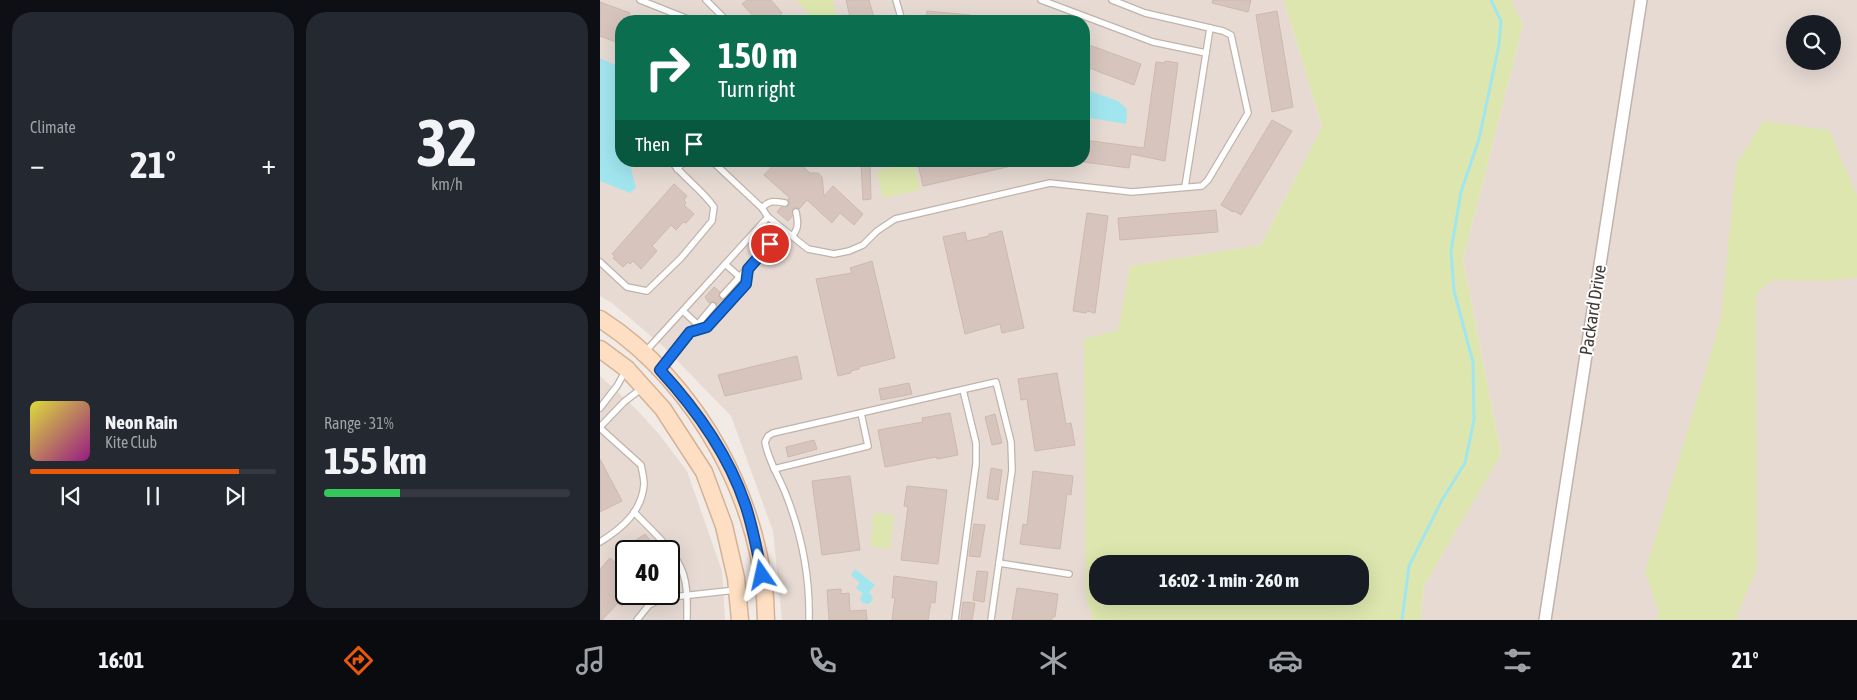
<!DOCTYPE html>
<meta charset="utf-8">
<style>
:root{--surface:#171b24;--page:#242831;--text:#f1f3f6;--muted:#9ea1a6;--line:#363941;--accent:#ea580c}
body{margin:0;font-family:"Asap Condensed",sans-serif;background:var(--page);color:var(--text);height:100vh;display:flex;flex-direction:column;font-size:19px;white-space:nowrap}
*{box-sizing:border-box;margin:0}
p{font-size:16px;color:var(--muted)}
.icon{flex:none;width:28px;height:28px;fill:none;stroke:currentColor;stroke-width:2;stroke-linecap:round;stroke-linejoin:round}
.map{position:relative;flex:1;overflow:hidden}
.panel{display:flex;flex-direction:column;gap:12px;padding:12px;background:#0d0f14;width:600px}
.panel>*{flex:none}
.top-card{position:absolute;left:15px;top:15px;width:475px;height:152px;border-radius:20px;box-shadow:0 5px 20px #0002;background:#0b6e4f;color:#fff;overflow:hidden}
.tools{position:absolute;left:1186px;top:15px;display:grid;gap:10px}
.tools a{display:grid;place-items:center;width:55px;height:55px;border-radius:50%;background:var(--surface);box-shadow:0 5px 20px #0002;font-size:25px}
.speed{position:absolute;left:15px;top:540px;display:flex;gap:10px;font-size:25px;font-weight:700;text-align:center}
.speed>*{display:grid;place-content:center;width:65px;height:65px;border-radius:50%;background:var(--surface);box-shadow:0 5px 20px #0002;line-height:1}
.speed .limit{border:2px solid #111;border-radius:8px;background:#fff;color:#111}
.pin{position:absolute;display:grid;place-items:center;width:42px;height:42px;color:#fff;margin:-21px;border:2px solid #fff;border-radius:50%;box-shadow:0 1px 5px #0007}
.me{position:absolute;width:55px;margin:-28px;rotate:349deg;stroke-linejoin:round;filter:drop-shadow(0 0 4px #0008)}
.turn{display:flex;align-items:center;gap:18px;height:105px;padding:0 20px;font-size:22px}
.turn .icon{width:65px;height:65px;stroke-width:2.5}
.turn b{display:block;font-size:35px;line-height:42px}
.then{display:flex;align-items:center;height:48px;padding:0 20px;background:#0003;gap:10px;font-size:19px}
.big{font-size:38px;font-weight:700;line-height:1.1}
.panel .tile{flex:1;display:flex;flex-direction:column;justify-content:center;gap:8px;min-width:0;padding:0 18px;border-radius:20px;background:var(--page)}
.panel .dial{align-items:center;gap:0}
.dial b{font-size:65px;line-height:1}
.song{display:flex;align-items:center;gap:15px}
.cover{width:60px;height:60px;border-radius:8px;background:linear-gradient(135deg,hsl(60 70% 55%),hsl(310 70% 35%))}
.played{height:5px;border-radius:2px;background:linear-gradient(90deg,var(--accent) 85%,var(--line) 85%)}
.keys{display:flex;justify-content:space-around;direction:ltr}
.heat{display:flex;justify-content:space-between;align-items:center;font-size:28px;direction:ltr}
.charge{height:8px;border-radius:4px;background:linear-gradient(90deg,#34c759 31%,var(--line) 0)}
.panel .tiles{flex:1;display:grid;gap:12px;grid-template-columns:repeat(2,1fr)}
.trip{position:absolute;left:489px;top:555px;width:280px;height:50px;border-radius:20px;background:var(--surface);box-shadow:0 5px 20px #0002;font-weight:700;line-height:50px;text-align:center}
.tab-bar{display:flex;height:80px;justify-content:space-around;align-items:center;background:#090b0e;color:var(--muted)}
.tab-bar .icon{width:35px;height:35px}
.tab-bar .on{color:var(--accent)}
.tab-bar b{font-size:22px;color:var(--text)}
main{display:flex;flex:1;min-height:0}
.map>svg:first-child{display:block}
.residential{fill:#e6dad3;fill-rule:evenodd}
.green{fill:#dde6ae;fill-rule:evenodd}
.water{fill:#a1e6ef}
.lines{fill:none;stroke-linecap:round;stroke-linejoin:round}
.stream{stroke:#a1e6ef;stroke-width:3}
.building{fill:#d7c5bd;stroke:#ceb8ae}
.lane-casing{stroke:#c0b3ab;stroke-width:8}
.street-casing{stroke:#c0b3ab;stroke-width:14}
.secondary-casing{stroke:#d5b297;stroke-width:19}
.lane{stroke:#fff;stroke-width:5.5}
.street{stroke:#fff;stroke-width:11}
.secondary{stroke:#fedfc3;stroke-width:16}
.route-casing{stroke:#114b97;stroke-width:12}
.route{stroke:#1a73e8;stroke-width:9}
.labels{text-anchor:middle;stroke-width:4;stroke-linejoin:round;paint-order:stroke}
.street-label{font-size:18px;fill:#443a35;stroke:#fff}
</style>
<main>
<section class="panel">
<div class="tiles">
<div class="tile"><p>Climate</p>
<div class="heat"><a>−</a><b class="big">21°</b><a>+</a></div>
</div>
<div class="tile dial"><b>32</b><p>km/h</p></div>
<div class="tile">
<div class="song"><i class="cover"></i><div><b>Neon Rain</b><p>Kite Club</p></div></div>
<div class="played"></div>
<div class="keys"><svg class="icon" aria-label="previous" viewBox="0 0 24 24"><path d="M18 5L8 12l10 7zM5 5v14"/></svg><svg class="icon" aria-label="pause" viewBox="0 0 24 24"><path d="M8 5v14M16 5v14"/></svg><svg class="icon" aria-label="next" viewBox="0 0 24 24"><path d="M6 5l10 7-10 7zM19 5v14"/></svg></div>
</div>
<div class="tile"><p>Range · 31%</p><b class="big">155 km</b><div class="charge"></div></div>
</div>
</section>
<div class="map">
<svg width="1257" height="620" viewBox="0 0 1257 620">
<rect width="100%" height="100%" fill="#f2eae5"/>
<!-- residential -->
<g class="residential">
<path d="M0,0H684L722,127L661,245L530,266L486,597L493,620H182L173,531L131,416L65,348L12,303L0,296ZM21,21H484V161H21Z"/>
<path d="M911,0H1257V620H821L824,586L901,454L863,260L923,25ZM1195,24H1232V61H1195Z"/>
<path d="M0,376L35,408L58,433L87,471L122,571L125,620H0ZM26,551H69V594H26Z"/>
</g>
<!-- green -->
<g class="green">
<polygon points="197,0 233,0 237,21 215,21"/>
<path d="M684,0H911L923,25L863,260L901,454L824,586L821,620H493L486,597L484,339L518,330L530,266L661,245L722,127ZM498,564H760V596H498Z"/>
<polygon points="1163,121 1229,130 1257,196 1257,277 1227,281 1172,280 1156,294 1157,568 1135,620 1056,620 1059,613 1045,572 1121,319 1136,165"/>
<polygon points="314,163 320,190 283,198 277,171"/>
<polygon points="274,513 294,515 290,549 270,546"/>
</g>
<!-- water -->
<g class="water">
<polygon points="0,58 21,68 21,161 29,161 36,188 30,193 0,181"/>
<polygon points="484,89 518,101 527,109 526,124 484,117"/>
<polygon points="255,569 275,585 269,592 273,598 271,602 268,604 263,603 260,599 263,593 256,588 260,583 251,575"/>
</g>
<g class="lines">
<!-- stream -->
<polyline class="stream" points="802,620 809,566 842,500 865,463 874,420 873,362 854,291 851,251 861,192 879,139 899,45 901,21 891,0"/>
</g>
<!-- building -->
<g class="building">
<polygon points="147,0 171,0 182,13 174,21 158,21 142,4"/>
<polygon points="246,0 269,0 275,21 251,21"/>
<polygon points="613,0 651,0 648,12 612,3"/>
<polygon points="0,2 30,13 27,21 21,21 21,44 0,36"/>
<polygon points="327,11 370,15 370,21 326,21"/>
<polygon points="677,11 693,107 672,112 656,15"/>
<polygon points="484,43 541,64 534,85 484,66"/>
<polygon points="565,61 578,63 565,161 531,154 529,168 484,162 484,140 544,148 556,62 565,63"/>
<polygon points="672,120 692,131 641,215 634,211 633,212 621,205"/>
<polygon points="177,161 197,161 210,173 218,173 222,177 224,196 233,186 263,214 254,225 240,213 232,223 207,200 199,209 196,207 193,209 192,216 188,221 177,212 181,207 188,206 190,203 188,199 190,198 164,175"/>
<polygon points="330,161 415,161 416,165 323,186 318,164"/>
<polygon points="270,163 271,199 263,200 261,164"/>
<polygon points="74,184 87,196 84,200 86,203 84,205 94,214 86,223 83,222 76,230 71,225 52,246 57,251 41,269 33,261 30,264 28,262 23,267 13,258 15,257 12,254"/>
<polygon points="616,210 618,232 520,240 518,218"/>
<polygon points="487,213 508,216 495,313 487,311 486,313 473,311"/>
<polygon points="402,231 424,328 402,333 400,324 365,334 343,237 365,232 367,241 389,236 389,234"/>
<polygon points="272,261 295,358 259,367 259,369 251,371 251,373 238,376 216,279 252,273 250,268"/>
<polygon points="114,287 120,292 120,298 122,300 127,299 117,310 116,303 113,301 109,303 105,297"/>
<polygon points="197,356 202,379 125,396 118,375"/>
<polygon points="457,373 466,424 471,423 475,445 435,451 427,399 421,400 418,379"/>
<polygon points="309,383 312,394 281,400 279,389"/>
<polygon points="350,413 358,455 337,459 336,457 285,467 278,430 323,422 322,418"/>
<polygon points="395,414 402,443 392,445 385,417"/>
<polygon points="214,440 217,449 188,457 186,447"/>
<polygon points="0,459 22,501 0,512"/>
<polygon points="391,468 402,470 398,500 387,498"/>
<polygon points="433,471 473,476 471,495 467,494 460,549 420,544 423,524 427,525"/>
<polygon points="250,476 260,550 222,555 212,481"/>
<polygon points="307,486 347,490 338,564 301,560 308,507 304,506"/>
<polygon points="374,524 385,525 380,557 369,556"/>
<polygon points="45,534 58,551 45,551 36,540"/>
<polygon points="10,558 26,572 26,594 32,594 22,606 18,603 2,620 0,620 0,569"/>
<polygon points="377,571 388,572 384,602 373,600"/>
<polygon points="294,576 337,582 335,603 331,602 328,620 292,620 295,598 292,598"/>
<polygon points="417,588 458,594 455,617 452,617 452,620 412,620"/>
<polygon points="241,589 241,594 249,593 250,611 266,610 267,620 229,620 227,590"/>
<polygon points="363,602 375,603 372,620 361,620"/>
</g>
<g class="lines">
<defs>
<g id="lane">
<polyline points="40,0 93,21"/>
<polyline points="106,0 127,21"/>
<polyline points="296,0 302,21"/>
<polyline points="441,0 553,42 606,53"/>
<polyline points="112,161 162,208 168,217 208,249 234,254 249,251 263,245 277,231 295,219 450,183 532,192 602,186 608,180 648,113 631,35 623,31 545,13 512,0"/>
<polyline points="77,169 85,161"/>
<polyline points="585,187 610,28"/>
<path d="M162,208C169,200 175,201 185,203"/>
<path d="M192,236C199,229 198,222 196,212"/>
<path d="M0,262L27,287L47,291L81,258L112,221L114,207C102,190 84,178 71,161"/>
<polyline points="125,264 141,278"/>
<polyline points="123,295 183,229"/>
<polyline points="83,311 97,324"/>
<polyline points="90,332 107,327 127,306 146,285 148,269"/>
<polyline points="45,352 168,217"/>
<polyline points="61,368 113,306"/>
<polyline points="0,408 17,386 26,370"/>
<polyline points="0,427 24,402 42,388"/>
<path d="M0,428L41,465C42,471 44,478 44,484C42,512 21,529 0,542"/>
<polyline points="174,469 268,446 261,413"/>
<path d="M34,512C50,529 76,551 83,573C88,588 87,604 87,620"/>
<polyline points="399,563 469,574"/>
<polyline points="37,620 49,605 63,598 136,590"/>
<path d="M209,620C210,577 201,532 185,492C178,475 168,460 165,442L168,436L173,433L396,382L411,442L412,470L391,620"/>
<polyline points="355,620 376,464 376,443 363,390"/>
</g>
<polyline id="street" points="945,620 1041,0"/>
<g id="secondary">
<path d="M0,319C97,381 165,505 166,620"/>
<polyline points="0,349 27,369 63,409 104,472 124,526 136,578 140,620"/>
</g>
</defs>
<!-- lane casing -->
<use href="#lane" class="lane-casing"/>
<!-- street casing -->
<use href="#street" class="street-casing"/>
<!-- secondary casing -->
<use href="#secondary" class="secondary-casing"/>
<!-- lane -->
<use href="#lane" class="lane"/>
<!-- street -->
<use href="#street" class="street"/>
<!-- secondary -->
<use href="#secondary" class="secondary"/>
</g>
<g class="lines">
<defs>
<path id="route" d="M162,575C157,551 153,527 145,504C128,454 95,408 60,370L90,332L107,327L146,284L148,269L170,244"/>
</defs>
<!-- route casing -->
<use href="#route" class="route-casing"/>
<!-- route -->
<use href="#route" class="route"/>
</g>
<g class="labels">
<!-- street labels -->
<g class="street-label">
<text transform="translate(993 310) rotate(-81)" y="6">Packard Drive</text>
</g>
</g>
</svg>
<div class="tools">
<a><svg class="icon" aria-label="search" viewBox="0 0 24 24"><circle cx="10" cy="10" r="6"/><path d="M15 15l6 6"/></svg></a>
</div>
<div class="speed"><div class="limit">40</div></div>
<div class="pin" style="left:170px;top:244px;background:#d93025"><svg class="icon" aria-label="arrive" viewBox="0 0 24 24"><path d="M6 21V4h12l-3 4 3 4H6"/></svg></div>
<svg class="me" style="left:162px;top:575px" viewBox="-20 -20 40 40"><path d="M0-17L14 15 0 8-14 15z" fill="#1a73e8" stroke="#fff" stroke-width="4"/></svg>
<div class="trip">16:02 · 1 min · 260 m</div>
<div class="top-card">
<div class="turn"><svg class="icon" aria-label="right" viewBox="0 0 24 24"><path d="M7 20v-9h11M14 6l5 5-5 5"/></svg><div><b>150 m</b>Turn right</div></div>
<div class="then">Then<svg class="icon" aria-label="arrive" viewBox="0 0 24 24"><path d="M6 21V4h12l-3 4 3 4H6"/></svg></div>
</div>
</div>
</main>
<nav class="tab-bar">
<b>16:01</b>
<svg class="icon on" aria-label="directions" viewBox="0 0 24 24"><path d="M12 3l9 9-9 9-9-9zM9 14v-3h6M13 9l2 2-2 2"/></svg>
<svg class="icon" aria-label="music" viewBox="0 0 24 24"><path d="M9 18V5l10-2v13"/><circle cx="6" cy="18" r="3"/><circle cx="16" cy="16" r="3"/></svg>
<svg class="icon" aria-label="phone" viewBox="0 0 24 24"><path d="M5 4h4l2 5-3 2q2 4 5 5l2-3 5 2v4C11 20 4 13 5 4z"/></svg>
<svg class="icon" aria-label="climate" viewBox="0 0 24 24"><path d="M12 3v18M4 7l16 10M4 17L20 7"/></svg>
<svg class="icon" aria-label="car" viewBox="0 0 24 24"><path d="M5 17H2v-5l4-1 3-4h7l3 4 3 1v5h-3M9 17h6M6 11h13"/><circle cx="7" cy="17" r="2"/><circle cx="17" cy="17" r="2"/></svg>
<svg class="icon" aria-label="filters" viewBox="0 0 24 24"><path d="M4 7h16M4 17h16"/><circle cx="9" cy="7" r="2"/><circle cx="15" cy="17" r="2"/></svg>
<b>21°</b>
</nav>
